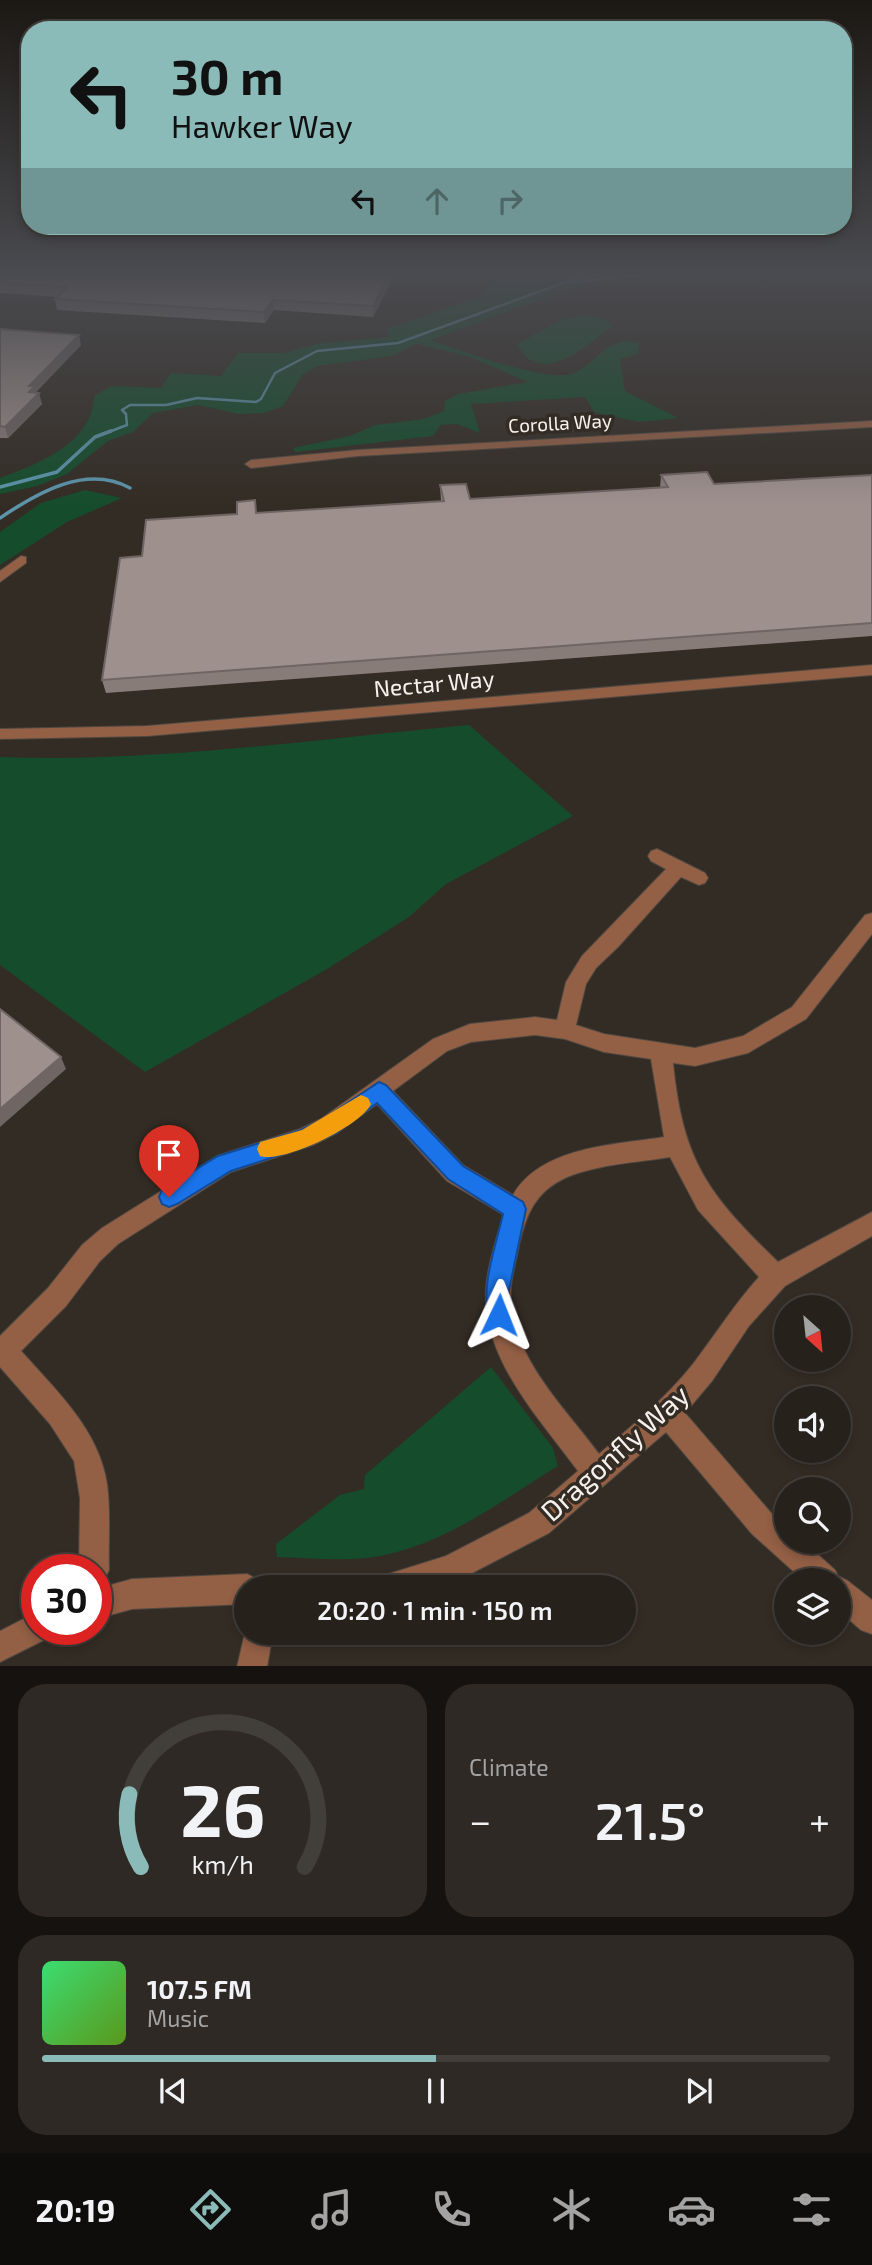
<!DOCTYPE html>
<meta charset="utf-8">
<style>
:root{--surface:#26211b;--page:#2e2924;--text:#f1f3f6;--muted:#a4a3a3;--line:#423e3a;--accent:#8bbbb9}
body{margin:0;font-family:"Exo 2",sans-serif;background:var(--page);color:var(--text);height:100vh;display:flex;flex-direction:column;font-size:26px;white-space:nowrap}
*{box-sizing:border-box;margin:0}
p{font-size:23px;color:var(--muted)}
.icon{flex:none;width:38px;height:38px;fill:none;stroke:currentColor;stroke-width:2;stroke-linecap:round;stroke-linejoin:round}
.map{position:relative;height:1666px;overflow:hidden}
.panel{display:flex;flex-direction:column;gap:18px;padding:18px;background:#15120f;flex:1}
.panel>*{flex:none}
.banner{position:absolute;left:21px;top:21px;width:831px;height:214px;border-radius:28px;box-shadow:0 4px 10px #0003,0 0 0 2px var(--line);background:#8bbbb9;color:#111;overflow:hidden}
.needle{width:46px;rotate:153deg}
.fabs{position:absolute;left:774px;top:1295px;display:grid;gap:14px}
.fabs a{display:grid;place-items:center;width:77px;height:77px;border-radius:50%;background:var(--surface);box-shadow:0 4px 10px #0003,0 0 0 2px var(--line);font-size:35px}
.speed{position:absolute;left:21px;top:1554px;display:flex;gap:14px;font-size:35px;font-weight:700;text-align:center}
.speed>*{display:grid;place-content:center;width:91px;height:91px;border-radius:50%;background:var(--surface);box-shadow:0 4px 10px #0003,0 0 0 2px var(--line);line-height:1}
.speed .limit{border:10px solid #d22;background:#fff;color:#111}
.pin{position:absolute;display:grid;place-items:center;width:60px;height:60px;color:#fff;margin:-72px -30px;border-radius:50% 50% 50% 0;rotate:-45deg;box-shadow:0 0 7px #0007}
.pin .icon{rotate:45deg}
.me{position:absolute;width:77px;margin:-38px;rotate:2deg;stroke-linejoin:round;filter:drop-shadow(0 0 5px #0008)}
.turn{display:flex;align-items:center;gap:24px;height:147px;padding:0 35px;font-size:32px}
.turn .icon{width:91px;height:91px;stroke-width:2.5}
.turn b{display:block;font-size:49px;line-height:60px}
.lanes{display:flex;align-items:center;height:66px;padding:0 35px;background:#0003;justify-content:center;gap:35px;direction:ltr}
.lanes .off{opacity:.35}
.big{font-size:52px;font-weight:600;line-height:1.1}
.panel .widget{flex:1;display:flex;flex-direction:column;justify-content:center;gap:10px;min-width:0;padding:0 24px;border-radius:28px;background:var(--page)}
.panel .dial{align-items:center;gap:0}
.dial svg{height:182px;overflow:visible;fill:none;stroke:var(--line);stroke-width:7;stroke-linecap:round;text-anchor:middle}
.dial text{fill:var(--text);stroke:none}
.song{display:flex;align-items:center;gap:21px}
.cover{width:84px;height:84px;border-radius:10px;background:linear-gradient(135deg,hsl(140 70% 55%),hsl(90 70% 35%))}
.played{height:7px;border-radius:4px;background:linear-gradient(90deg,var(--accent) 50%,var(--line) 50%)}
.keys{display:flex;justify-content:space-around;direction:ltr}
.heat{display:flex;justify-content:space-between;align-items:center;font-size:38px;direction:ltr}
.panel .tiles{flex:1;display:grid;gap:18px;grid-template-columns:1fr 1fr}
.widget:last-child{grid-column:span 2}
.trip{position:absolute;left:234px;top:1575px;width:402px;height:70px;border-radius:35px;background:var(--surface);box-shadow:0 4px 10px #0003,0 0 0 2px var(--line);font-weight:600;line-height:70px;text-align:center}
.dock{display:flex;height:112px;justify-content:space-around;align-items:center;background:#0f0d0b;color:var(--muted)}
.dock .icon{width:49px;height:49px}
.dock .current{color:var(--accent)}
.dock b{font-size:32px;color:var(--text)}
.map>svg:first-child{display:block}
.green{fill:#154d2c}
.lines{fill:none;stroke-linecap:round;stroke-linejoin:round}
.stream-far1{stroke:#5c95ab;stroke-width:2.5}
.stream{stroke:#5c95ab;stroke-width:3.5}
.minor-casing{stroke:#4e4840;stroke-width:2}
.minor{fill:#935f45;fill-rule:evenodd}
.wall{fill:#887c79}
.shaded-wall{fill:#6f6563}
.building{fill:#9e908d;stroke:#6f6563;stroke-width:2}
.route{fill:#1a73e8;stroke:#114b97;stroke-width:2}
.slow{fill:#f59e0b}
.labels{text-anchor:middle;stroke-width:7;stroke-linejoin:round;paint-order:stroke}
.far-street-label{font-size:19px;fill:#f6f1ec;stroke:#332c24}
.street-label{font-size:23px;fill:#f6f1ec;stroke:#332c24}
.near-street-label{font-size:28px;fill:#f6f1ec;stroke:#332c24}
</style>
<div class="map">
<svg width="872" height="1667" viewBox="0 0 872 1667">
<rect width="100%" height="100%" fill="#332c24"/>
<!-- green -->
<g class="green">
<path d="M493,273H599L589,284L569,289L431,340C459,351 540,379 568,375C594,370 604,334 639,343L638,354L620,359L625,391L678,418L639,422L594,412L585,397L471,404L480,433L457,424L441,425L433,436L295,452L293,448L350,436L375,425L424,419L444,411L445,401L458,394L528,382L470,357L417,344L391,356L318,366L303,374L283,406L264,413L239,414L198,405L153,413L133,432L108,441L67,474L37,486L0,494V478C38,464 93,443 94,396L111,386L161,388L171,373L221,376L238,353H285L316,344L389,337L387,329L485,295Z"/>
<polygon points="673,273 872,273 872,281 674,274"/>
<path d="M581,316C594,316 604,316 612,326C585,347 540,389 517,344L562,319Z"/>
<polygon points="85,490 122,498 67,522 0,565 0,532 41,503"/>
<path d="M469,725L573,816L446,884L409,917L327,969L145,1072L0,965V757C156,763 314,739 469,725Z"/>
<path d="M491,1367L553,1448L558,1466C501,1501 447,1543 380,1556C347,1562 311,1558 277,1557L276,1544L340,1495L364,1489L365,1475Z"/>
</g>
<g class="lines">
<!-- stream-far1 -->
<g class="stream-far1">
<polyline points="568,280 585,273"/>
<polyline points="106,433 127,425 126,414 122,410 130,405 166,405 197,398 256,402 261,399 275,373 317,351 398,343 563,283 649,274"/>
</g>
<!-- stream -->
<g class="stream">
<polyline points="0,487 57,472 95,437 111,431"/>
<path d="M0,518C37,493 86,464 130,488"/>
</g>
<defs>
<g id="minor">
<polygon points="872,421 872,427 358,456 251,468 245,464 251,460 358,450"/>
<polygon points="21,556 26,557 26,563 0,582 0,571"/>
<polygon points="872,665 872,675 147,736 0,739 0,729 147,726"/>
<path d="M657,849L705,873L708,878L705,883L699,885L681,877L618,947L596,968L586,984L576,1025L604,1034L695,1048L743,1036L792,1007L865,915L872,913V934L806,1019L748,1053L695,1066L673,1063C683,1162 708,1194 778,1262L872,1212V1236L785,1286L749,1326L712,1381L685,1413L772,1514L786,1526V1542H804L835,1570L838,1576L848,1581L872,1600V1634L861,1630L838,1610V1580H803L752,1534L666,1432L549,1533L451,1584L438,1587H374L379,1577L446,1556L529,1513L578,1471C540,1419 481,1358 486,1288C488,1264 496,1238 504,1215L447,1181L377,1104L337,1133L313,1145L231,1172L118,1244L100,1261L66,1306L21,1351C56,1390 99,1430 107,1484C111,1513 108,1542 109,1570L104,1580L96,1584V1570H79L80,1498L74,1461L50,1424L0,1367V1336L48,1288L82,1245L102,1228L217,1156L300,1129L321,1119L433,1039L470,1024L535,1017L557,1020L566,982L582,956L666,869L651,861L648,856L651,851ZM535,1035L565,1039L604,1052L651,1059L664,1137C615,1145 541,1146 513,1195L463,1165L393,1091L447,1051L471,1042ZM670,1157L698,1210L759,1277C733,1306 716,1334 693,1364C666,1398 633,1425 599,1454C564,1406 506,1352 511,1287C512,1273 517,1259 519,1245C526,1215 535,1192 565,1178C597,1164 636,1163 670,1157Z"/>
<polygon points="247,1574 257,1579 261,1587 247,1587 247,1604 132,1609 96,1619 96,1589 132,1579"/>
<polygon points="37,1612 37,1629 51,1629 48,1638 0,1662 0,1631"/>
<polygon points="247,1624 247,1633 273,1633 267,1667 237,1667"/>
</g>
</defs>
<!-- minor casing -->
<use href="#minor" class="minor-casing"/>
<!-- minor -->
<use href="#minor" class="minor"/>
</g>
<!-- wall -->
<g class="wall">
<polygon points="3,273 396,273 373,317 274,310 265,323 57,310 55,299 57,297 0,293 0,276"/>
<polygon points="0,329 81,345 36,392 42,404 8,438 0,438"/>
<polygon points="661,475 714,484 872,475 872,636 106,693 102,680 142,556 257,513 441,501 440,485 470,499 660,488"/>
</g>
<!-- shaded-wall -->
<g class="shaded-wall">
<polygon points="390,273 396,273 373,317 373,306"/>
<polygon points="273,300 274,310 265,323 264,312"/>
<polygon points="79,335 81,345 36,392 39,393 42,404 8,438 5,427 29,386"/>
<polygon points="61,1057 66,1069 0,1127 0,1109"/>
</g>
<!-- building -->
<g class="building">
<polygon points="3,273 390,273 373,306 273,300 264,312 55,299 67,287 0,283 0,276"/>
<polygon points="0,329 79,335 29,386 35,386 29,392 39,393 5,427 0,426"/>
<polygon points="707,472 714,484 872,475 872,623 102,680 120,558 142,556 146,520 237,514 237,502 255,500 256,513 444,501 440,485 466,484 470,499 668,487 661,475"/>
<polygon points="0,1009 61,1057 0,1109"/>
</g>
<!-- sky -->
<linearGradient id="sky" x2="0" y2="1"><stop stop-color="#1c1814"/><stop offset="0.54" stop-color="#4a4b50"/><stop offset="1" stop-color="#4a4b50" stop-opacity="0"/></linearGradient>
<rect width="872" height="507" fill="url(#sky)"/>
<!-- route -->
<path class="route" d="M379,1082L386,1085L463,1166L523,1202L526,1209L509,1290L510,1315L507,1323L499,1327L491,1323C478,1292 496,1246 503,1214L448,1179L377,1103L336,1133L305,1147L231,1171L177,1204L169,1207L162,1204L159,1197L162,1190L218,1156L301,1130L322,1120Z"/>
<!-- slow -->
<path class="slow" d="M361,1095L368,1098L371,1104C361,1126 282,1164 260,1156L257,1149L260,1142L302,1130Z"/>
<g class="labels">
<!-- far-street labels -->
<g class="far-street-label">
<text transform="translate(560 423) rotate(-3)" y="7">Corolla Way</text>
</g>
<!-- street labels -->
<g class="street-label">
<text transform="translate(434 684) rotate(-5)" y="8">Nectar Way</text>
</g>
<!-- near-street labels -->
<g class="near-street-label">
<text transform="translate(615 1453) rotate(-42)" y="10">Dragonfly Way</text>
</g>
</g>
</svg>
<div class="fabs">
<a><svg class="needle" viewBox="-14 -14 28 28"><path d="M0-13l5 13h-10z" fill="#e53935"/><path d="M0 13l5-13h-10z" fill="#a4a3a3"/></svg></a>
<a><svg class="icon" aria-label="sound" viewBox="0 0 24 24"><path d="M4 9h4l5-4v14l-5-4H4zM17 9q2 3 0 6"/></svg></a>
<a><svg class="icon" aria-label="search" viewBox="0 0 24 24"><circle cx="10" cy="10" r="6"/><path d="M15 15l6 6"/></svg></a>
<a><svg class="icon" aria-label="layers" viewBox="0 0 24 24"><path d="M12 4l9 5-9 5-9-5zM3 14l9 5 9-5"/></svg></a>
</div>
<div class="speed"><div class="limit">30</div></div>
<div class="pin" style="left:169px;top:1197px;background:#d93025"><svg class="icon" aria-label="arrive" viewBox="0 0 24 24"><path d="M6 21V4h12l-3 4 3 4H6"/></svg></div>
<svg class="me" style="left:499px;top:1315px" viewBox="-20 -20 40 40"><path d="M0-17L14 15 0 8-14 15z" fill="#1a73e8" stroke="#fff" stroke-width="4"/></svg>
<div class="trip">20:20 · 1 min · 150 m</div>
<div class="banner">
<div class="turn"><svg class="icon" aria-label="left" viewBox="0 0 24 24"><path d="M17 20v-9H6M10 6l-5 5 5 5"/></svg><div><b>30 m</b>Hawker Way</div></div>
<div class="lanes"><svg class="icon" aria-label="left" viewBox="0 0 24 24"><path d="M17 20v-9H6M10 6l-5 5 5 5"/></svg><svg class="icon off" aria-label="ahead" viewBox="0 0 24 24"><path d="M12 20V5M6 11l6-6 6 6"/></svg><svg class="icon off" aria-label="right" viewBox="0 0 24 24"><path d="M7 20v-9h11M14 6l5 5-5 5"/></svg></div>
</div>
</div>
<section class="panel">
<div class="tiles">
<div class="widget dial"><svg viewBox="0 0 100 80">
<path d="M14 69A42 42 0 1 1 86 69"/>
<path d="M14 69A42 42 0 0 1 9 37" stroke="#8bbbb9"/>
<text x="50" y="56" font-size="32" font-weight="700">26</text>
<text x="50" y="72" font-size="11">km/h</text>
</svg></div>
<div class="widget"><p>Climate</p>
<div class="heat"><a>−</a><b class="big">21.5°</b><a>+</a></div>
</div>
<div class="widget">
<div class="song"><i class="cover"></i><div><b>107.5 FM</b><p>Music</p></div></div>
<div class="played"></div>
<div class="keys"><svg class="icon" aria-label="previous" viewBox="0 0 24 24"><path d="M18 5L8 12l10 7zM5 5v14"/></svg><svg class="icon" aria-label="pause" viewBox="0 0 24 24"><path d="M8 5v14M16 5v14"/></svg><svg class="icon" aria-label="next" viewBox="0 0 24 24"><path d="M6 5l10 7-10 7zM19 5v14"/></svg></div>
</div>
</div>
</section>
<nav class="dock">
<b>20:19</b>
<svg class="icon current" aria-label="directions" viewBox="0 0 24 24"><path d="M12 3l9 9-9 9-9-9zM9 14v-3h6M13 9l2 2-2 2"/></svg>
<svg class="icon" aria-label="music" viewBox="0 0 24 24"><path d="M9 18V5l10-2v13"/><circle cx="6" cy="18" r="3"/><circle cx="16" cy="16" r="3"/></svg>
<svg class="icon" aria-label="phone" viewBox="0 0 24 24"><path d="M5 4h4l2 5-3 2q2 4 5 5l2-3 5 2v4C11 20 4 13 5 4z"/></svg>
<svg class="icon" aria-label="climate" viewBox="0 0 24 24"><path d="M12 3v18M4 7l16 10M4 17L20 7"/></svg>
<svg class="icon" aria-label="car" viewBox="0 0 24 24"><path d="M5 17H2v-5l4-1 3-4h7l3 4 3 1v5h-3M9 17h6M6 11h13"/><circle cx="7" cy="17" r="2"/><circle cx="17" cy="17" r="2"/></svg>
<svg class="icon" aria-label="filters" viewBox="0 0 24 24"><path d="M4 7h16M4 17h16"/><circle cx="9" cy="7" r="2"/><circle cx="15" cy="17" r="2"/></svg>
</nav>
